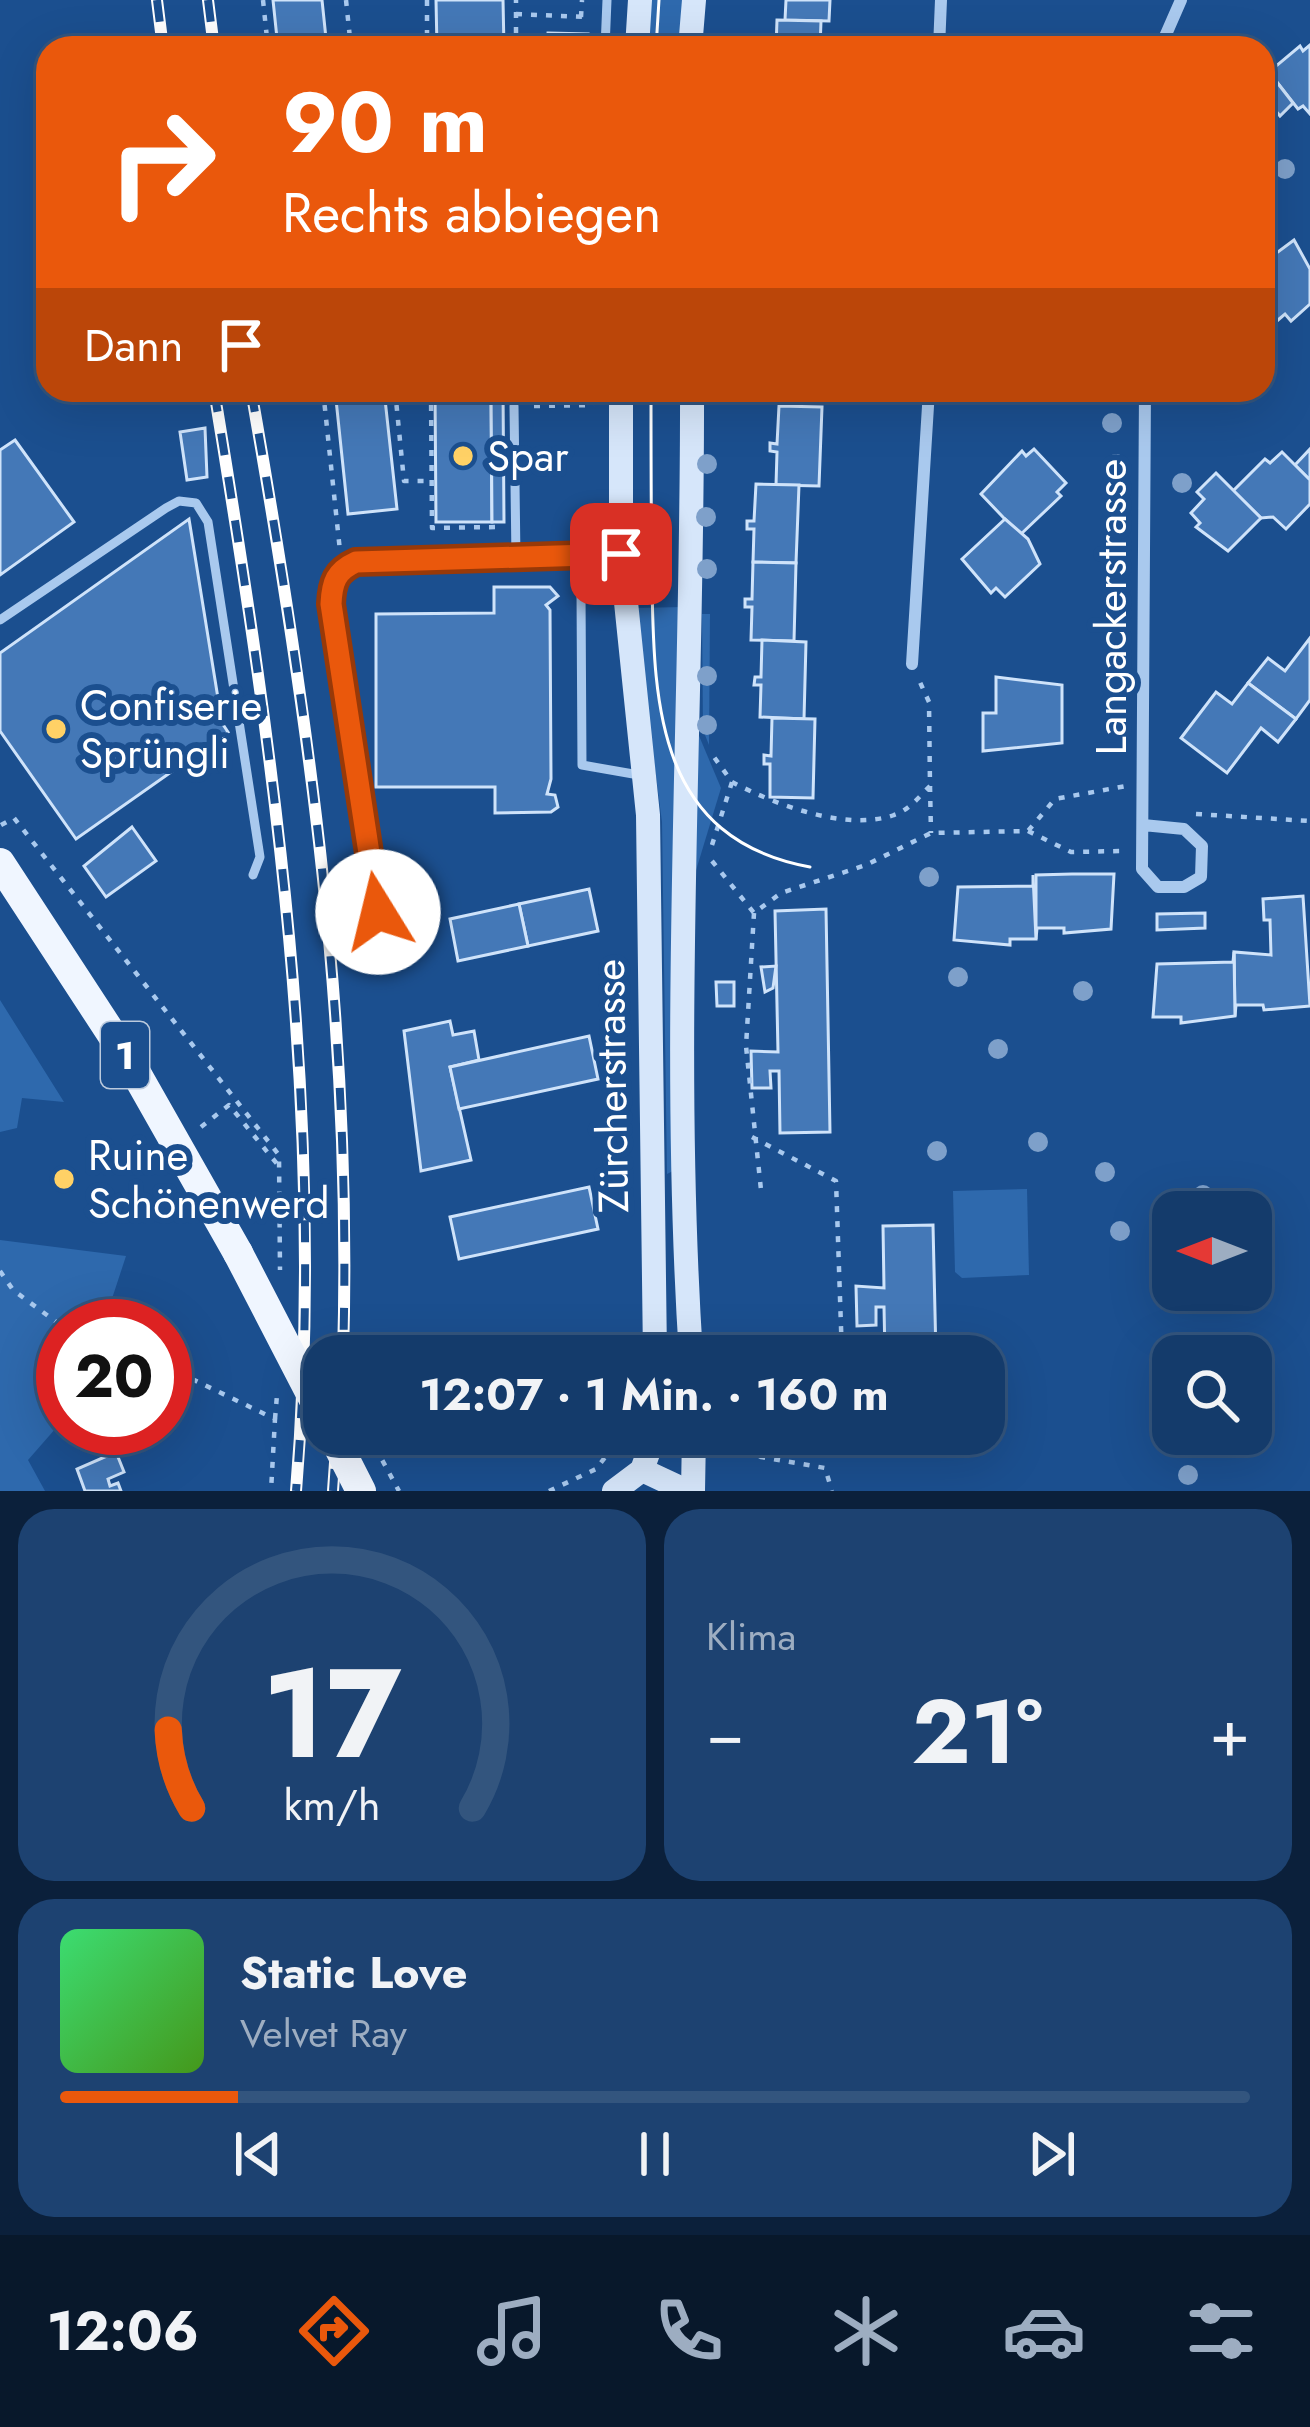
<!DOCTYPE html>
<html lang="de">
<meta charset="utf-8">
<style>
:root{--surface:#143b6b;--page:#1d4271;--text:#f1f3f6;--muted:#9dadc1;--line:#33557e;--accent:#ea580c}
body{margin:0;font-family:Jost,sans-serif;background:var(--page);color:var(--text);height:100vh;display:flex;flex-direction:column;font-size:45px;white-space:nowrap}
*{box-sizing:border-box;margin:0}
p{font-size:39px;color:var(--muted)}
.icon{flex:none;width:66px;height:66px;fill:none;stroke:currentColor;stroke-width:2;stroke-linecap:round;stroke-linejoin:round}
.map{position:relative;height:1491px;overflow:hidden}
.sheet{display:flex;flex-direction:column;gap:18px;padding:18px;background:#0b203b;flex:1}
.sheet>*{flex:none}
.top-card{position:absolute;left:36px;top:36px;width:1239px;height:366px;border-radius:36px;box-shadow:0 12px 48px #0002,0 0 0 3px var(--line);background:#ea580c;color:#fff;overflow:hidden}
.needle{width:78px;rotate:270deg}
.fabs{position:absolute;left:1152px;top:1191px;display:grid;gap:24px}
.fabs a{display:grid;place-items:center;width:120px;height:120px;border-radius:24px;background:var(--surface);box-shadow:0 12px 48px #0002,0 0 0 3px var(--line);font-size:60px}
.speed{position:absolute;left:36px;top:1299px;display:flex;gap:24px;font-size:60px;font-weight:700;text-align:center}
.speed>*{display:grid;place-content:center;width:156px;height:156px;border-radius:50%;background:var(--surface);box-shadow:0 12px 48px #0002,0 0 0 3px var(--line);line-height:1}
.speed .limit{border:18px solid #d22;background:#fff;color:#111}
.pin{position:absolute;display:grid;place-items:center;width:102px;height:102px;color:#fff;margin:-51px;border-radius:24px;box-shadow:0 6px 18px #0006}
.me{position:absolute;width:132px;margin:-66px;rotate:351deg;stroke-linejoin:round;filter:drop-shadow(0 0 9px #0008)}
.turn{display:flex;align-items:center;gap:42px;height:252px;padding:0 48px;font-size:54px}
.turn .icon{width:156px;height:156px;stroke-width:2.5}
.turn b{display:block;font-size:84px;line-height:102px}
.then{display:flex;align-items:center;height:114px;padding:0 48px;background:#0003;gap:24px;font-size:45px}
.big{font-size:90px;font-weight:700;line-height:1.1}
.sheet .card{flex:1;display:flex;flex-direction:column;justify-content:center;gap:18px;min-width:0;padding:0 42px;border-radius:36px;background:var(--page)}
.sheet .dial{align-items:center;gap:0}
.dial svg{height:312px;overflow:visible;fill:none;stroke:var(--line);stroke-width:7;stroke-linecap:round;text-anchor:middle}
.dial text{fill:var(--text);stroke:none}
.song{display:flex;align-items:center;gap:36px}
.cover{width:144px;height:144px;border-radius:18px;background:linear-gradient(135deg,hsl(140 70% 55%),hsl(100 70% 35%))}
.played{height:12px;border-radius:6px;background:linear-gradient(90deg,var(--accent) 15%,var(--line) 15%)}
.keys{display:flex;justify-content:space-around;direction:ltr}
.heat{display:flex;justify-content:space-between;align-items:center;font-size:66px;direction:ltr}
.sheet .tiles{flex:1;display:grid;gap:18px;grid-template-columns:1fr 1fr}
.card:last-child{grid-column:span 2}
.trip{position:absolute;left:303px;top:1335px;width:702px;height:120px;border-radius:36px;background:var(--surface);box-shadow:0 12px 48px #0002,0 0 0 3px var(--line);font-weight:700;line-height:120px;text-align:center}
.menu{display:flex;height:192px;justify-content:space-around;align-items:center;background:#08182b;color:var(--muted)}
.menu .icon{width:84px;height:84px}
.menu .active{color:var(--accent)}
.menu b{font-size:54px;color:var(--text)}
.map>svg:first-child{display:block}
.green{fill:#2e69ad}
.building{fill:#4478b7;stroke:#cfe3fa;stroke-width:3}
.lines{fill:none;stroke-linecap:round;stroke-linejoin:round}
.path{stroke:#a9c9ee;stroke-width:4.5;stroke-dasharray:6 9;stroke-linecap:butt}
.service{stroke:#a9c9ee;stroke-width:9}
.minor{stroke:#a9c9ee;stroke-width:12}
.secondary{stroke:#d6e6fa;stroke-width:24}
.primary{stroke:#f0f6ff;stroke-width:30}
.tram{stroke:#fff;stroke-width:3}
.rail-casing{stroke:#fff;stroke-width:12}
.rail{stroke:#1b4f8f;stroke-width:8;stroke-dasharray:22;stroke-linecap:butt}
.primary-bridge{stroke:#f0f6ff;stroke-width:30}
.tree{fill:#7ea0ca}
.route-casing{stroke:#983908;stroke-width:30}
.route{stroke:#ea580c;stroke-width:21}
.poi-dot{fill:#ffd166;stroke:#1b4f8f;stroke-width:4.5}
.labels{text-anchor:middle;stroke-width:12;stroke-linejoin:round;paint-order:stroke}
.shield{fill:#1b4f8f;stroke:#bbcadd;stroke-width:3}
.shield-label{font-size:39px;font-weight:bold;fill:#fff}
.poi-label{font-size:42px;fill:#fff;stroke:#1b4f8f;text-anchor:start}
.street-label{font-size:42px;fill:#fff;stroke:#1b4f8f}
</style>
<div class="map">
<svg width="1310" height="1491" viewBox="0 0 1310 1491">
<rect width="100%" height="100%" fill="#1b4f8f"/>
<!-- green -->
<g class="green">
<polygon points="649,0 682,0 681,48 647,48"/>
<polygon points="683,607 675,1170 667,1174 662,822 634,608"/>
<polygon points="702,614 710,614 709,745 703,730"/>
<polygon points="697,731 721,788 694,877"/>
<polygon points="0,1000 64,1102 22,1098 17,1128 0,1132"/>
<polygon points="1027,1189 1029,1275 962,1278 955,1272 953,1191"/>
<polygon points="0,1240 126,1256 103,1326 63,1326 63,1420 28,1460 45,1491 0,1491"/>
</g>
<!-- building -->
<g class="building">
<polygon points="273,0 322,0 327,48 278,48"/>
<polygon points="436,0 503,0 504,48 437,48"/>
<polygon points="786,0 830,0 829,21 785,20"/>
<polygon points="777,20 821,21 820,48 776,48"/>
<polygon points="548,33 588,34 587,48 547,48"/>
<polygon points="1310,45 1310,114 1303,106 1298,109 1269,72 1300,46 1303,51"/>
<polygon points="1269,72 1293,103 1280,116 1275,110 1263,121 1263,73"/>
<polygon points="1294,240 1310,269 1310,304 1291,321 1285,314 1278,320 1263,310 1263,263"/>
<polygon points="335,390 384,390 397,509 348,514"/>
<polygon points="435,390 491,390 492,522 436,522"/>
<polygon points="491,390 503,390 504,522 492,522"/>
<polygon points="779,406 822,407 819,486 776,485 777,452 770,451 770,443 777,444"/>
<polygon points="205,428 207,477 187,480 180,432"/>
<polygon points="15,440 74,522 0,575 0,450"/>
<polygon points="1034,449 1066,483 1057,492 1061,496 1020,535 981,494 1022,451 1026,456"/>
<polygon points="1310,449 1310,480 1295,465"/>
<polygon points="1282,452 1310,480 1310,504 1286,529 1273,517 1261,518 1233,491 1265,459 1270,463"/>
<polygon points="1216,473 1261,518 1228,551 1196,527 1200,523 1191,513 1204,499 1197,492"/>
<polygon points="756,484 799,485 796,563 753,562 754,529 747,529 747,521 754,521"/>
<polygon points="189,519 222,723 228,732 76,839 0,731 0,653"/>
<polygon points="1005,519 1028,539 1040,564 1005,597 996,588 991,593 962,559"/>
<polygon points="753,562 796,563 794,641 751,640 752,607 745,607 745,599 752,599"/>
<polygon points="494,587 550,587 558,596 546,605 550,610 551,779 547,794 555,795 558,807 551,812 495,813 495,787 376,787 376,614 494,613"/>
<polygon points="1310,638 1310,700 1296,719 1248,683 1268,658 1285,671"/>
<polygon points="762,640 806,642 804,719 760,717 761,685 754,685 755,677 761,677"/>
<polygon points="996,677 1062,685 1062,743 983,751 983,713 996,713"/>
<polygon points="1248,683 1296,719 1278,742 1261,728 1227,773 1181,738 1216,692 1232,704"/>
<polygon points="772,718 815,719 813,798 770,797 770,764 764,764 764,755 771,756"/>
<polygon points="132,827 156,861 106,897 84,866"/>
<polygon points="1072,874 1114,874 1111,929 1064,933 1064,928 1037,928 1036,939 1036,875"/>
<polygon points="1033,875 1036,939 1010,939 1010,945 954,940 958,887 1033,886"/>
<polygon points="589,889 598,931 528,946 519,904"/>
<polygon points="1303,896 1310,1006 1264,1010 1263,1005 1236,1005 1235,1016 1234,952 1271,955 1270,920 1264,920 1263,899"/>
<polygon points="519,904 528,946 458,961 450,919"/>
<polygon points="826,909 830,1132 780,1133 779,1071 770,1071 771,1088 752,1088 751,1051 778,1052 775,911"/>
<polygon points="1205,913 1205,928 1157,930 1157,914"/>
<polygon points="1234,952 1235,1016 1181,1023 1181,1017 1153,1017 1157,964 1233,962"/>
<polygon points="776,966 773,988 765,992 761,967"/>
<polygon points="716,982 734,982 734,1006 717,1006"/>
<polygon points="450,1021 453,1035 474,1031 479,1060 450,1067 471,1160 421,1171 404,1031"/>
<polygon points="589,1036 598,1079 459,1109 450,1067"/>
<polygon points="589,1187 598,1229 459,1259 450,1217"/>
<polygon points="933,1225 936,1356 885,1356 884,1307 876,1307 876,1325 857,1326 856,1286 884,1288 883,1226"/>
<polygon points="589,1336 594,1356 492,1356 561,1342"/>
<polygon points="887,1434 937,1434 938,1448 888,1449"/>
<polygon points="116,1452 124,1472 108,1479 110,1486 118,1483 121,1491 85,1491 77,1469"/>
</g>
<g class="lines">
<!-- path -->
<g class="path">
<polyline points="263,0 268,48"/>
<polyline points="346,0 351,48"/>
<polyline points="427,0 427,48"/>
<polyline points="516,14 587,17"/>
<polyline points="581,17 582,0"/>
<polyline points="516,48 516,0"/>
<polyline points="323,390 340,551"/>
<polyline points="395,390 404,481 432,481"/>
<polyline points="431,390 432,528 499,527"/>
<polyline points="534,406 594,405"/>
<path d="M732,782C774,804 846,832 894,815C908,811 920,796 930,786L929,702L919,680"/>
<polyline points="930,786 931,833"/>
<polyline points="1196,814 1310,821"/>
<polyline points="1,825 14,818 279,1155 280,1270"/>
<polyline points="1028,831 1071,852 1123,851"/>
<polyline points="712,845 732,782 714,757"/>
<polyline points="712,861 754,913 781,893 866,865 931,833 1028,831 1055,799 1126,786"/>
<polyline points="754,913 746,1046 761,1190"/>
<polyline points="201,1127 229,1105 282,1170"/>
<polyline points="752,1137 836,1181 842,1356"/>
<polyline points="0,1271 13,1290 63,1327"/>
<polyline points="165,1366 275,1419 271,1491"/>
<polyline points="275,1419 277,1395"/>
<polyline points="368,1434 399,1491"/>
<polyline points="834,1434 834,1463"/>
<polyline points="733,1442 761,1457 825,1468 832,1491"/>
<polyline points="549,1491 596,1469 623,1434 629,1434"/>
</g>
<!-- service -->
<g class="service">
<polyline points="605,48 607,0"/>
<polyline points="514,406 516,560"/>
<polyline points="588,558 581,591 582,765 639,775"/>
<polyline points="0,620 166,508 179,501 196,503 208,522 260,857 253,875"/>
<path d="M378,912L331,604C332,582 336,571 356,562L616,555"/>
</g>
<!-- minor -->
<g class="minor">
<polyline points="939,48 941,0"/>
<polyline points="1160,48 1181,0"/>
<polyline points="912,664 929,390"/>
<polyline points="1143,825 1184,829 1202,846 1201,877 1184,887 1158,887 1142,869 1145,390"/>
</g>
<!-- secondary -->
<g class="secondary">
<polyline points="637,48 640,0"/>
<polyline points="690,48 694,0"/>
<polyline points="621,390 621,554 648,815 655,1356"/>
<path d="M691,1356C670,1035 693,712 692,390"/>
<polyline points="642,1470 687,1491"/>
<polyline points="614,1491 642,1470 655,1434"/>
<polyline points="693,1491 694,1434"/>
</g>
<!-- primary -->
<polyline class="primary" points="0,863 128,1059 238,1253"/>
<!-- tram -->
<g class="tram">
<polyline points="656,48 659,0"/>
<path d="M651,390C651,455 651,519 652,584C654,707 658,839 810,867"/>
</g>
<defs>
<g id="rail">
<polyline points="157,0 163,48"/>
<polyline points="208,0 214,48"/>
<path d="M214,390C274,756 327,1119 296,1491"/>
<path d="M251,390C308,714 353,1025 343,1356"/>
<polyline points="333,1491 337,1434"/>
</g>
</defs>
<!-- rail casing -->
<use href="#rail" class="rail-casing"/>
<!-- rail -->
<use href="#rail" class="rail"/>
<!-- primary-bridge -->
<g class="primary-bridge">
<polyline points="238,1253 324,1419"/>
<polyline points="332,1434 361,1491"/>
</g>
</g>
<!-- trees -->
<g class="tree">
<circle cx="1285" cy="169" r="10"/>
<circle cx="1112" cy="423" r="10"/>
<circle cx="707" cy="464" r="10"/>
<circle cx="1116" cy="464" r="10"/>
<circle cx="1182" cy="483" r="10"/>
<circle cx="706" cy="517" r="10"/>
<circle cx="707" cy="569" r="10"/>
<circle cx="707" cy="676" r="10"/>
<circle cx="707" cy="725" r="10"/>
<circle cx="929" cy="877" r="10"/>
<circle cx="958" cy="977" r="10"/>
<circle cx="1083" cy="991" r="10"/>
<circle cx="998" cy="1049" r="10"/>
<circle cx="1038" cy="1142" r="10"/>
<circle cx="937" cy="1151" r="10"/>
<circle cx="1105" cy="1172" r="10"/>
<circle cx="1203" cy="1195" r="10"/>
<circle cx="1120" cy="1231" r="10"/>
<circle cx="1189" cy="1343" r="10"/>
<circle cx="1187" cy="1445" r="10"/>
<circle cx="1188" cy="1475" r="10"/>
</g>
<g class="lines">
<defs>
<path id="route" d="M378,912L331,604C332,582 336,571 356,562L621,554"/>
</defs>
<!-- route casing -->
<use href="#route" class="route-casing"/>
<!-- route -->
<use href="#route" class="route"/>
</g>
<!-- markers -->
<g class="poi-dot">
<circle cx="463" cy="456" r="12"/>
<circle cx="56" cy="729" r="12"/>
<circle cx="64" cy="1179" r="12"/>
</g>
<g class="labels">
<!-- shield labels -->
<rect class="shield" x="101" y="1022" width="48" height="66" rx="9"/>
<g class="shield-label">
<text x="125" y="1069">1</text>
</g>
<!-- poi labels -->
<g class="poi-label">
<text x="487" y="471">Spar</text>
<text x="80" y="720">Confiserie<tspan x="80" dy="48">Sprüngli</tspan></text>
<text x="88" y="1170">Ruine<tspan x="88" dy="48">Schönenwerd</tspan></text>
</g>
<!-- street labels -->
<g class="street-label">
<text transform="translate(1111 607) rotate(-90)" y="15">Langackerstrasse</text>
<text transform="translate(611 1086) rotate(-91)" y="15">Zürcherstrasse</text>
</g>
</g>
</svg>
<div class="fabs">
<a><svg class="needle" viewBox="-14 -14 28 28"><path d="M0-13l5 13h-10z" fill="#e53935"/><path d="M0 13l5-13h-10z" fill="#9dadc1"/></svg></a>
<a><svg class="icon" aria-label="search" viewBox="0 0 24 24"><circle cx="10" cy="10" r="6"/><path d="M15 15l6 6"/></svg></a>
</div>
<div class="speed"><div class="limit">20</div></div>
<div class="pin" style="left:621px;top:554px;background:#d93025"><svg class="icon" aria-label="arrive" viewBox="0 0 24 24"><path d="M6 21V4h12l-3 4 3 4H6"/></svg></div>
<svg class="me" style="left:378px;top:912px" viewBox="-20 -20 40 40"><circle r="19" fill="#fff"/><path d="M0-13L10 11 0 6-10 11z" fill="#ea580c"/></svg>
<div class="trip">12:07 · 1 Min. · 160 m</div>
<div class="top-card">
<div class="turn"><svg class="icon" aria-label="right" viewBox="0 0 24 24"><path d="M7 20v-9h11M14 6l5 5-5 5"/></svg><div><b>90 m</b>Rechts abbiegen</div></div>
<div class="then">Dann<svg class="icon" aria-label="arrive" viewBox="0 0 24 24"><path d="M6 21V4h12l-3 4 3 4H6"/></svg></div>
</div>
</div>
<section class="sheet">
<div class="tiles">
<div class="card dial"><svg viewBox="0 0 100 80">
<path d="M14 69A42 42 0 1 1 86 69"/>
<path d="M14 69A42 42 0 0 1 8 49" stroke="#ea580c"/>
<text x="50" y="56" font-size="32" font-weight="700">17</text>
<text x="50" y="72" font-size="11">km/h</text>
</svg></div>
<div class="card"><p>Klima</p>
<div class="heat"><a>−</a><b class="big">21°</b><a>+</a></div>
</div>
<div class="card">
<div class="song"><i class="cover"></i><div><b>Static Love</b><p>Velvet Ray</p></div></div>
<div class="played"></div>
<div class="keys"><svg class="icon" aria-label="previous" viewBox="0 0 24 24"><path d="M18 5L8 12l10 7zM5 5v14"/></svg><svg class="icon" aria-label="pause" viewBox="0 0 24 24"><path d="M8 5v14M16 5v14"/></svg><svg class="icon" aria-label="next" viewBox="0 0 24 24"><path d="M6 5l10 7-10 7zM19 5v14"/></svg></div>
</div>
</div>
</section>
<nav class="menu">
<b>12:06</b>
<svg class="icon active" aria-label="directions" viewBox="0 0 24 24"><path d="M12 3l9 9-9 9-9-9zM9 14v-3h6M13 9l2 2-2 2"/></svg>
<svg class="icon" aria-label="music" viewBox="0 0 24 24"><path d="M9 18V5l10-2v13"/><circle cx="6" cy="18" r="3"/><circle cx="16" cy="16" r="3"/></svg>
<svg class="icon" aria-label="phone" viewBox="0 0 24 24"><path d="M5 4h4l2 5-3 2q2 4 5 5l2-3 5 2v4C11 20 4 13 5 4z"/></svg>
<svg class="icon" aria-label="climate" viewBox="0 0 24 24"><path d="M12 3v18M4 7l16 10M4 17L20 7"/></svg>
<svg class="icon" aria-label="car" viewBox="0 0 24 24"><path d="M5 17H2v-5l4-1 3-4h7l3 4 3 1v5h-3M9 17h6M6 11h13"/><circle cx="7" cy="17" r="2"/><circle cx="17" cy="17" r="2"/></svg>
<svg class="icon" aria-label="filters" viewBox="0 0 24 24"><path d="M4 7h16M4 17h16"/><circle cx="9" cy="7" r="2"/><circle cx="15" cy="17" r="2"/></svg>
</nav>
